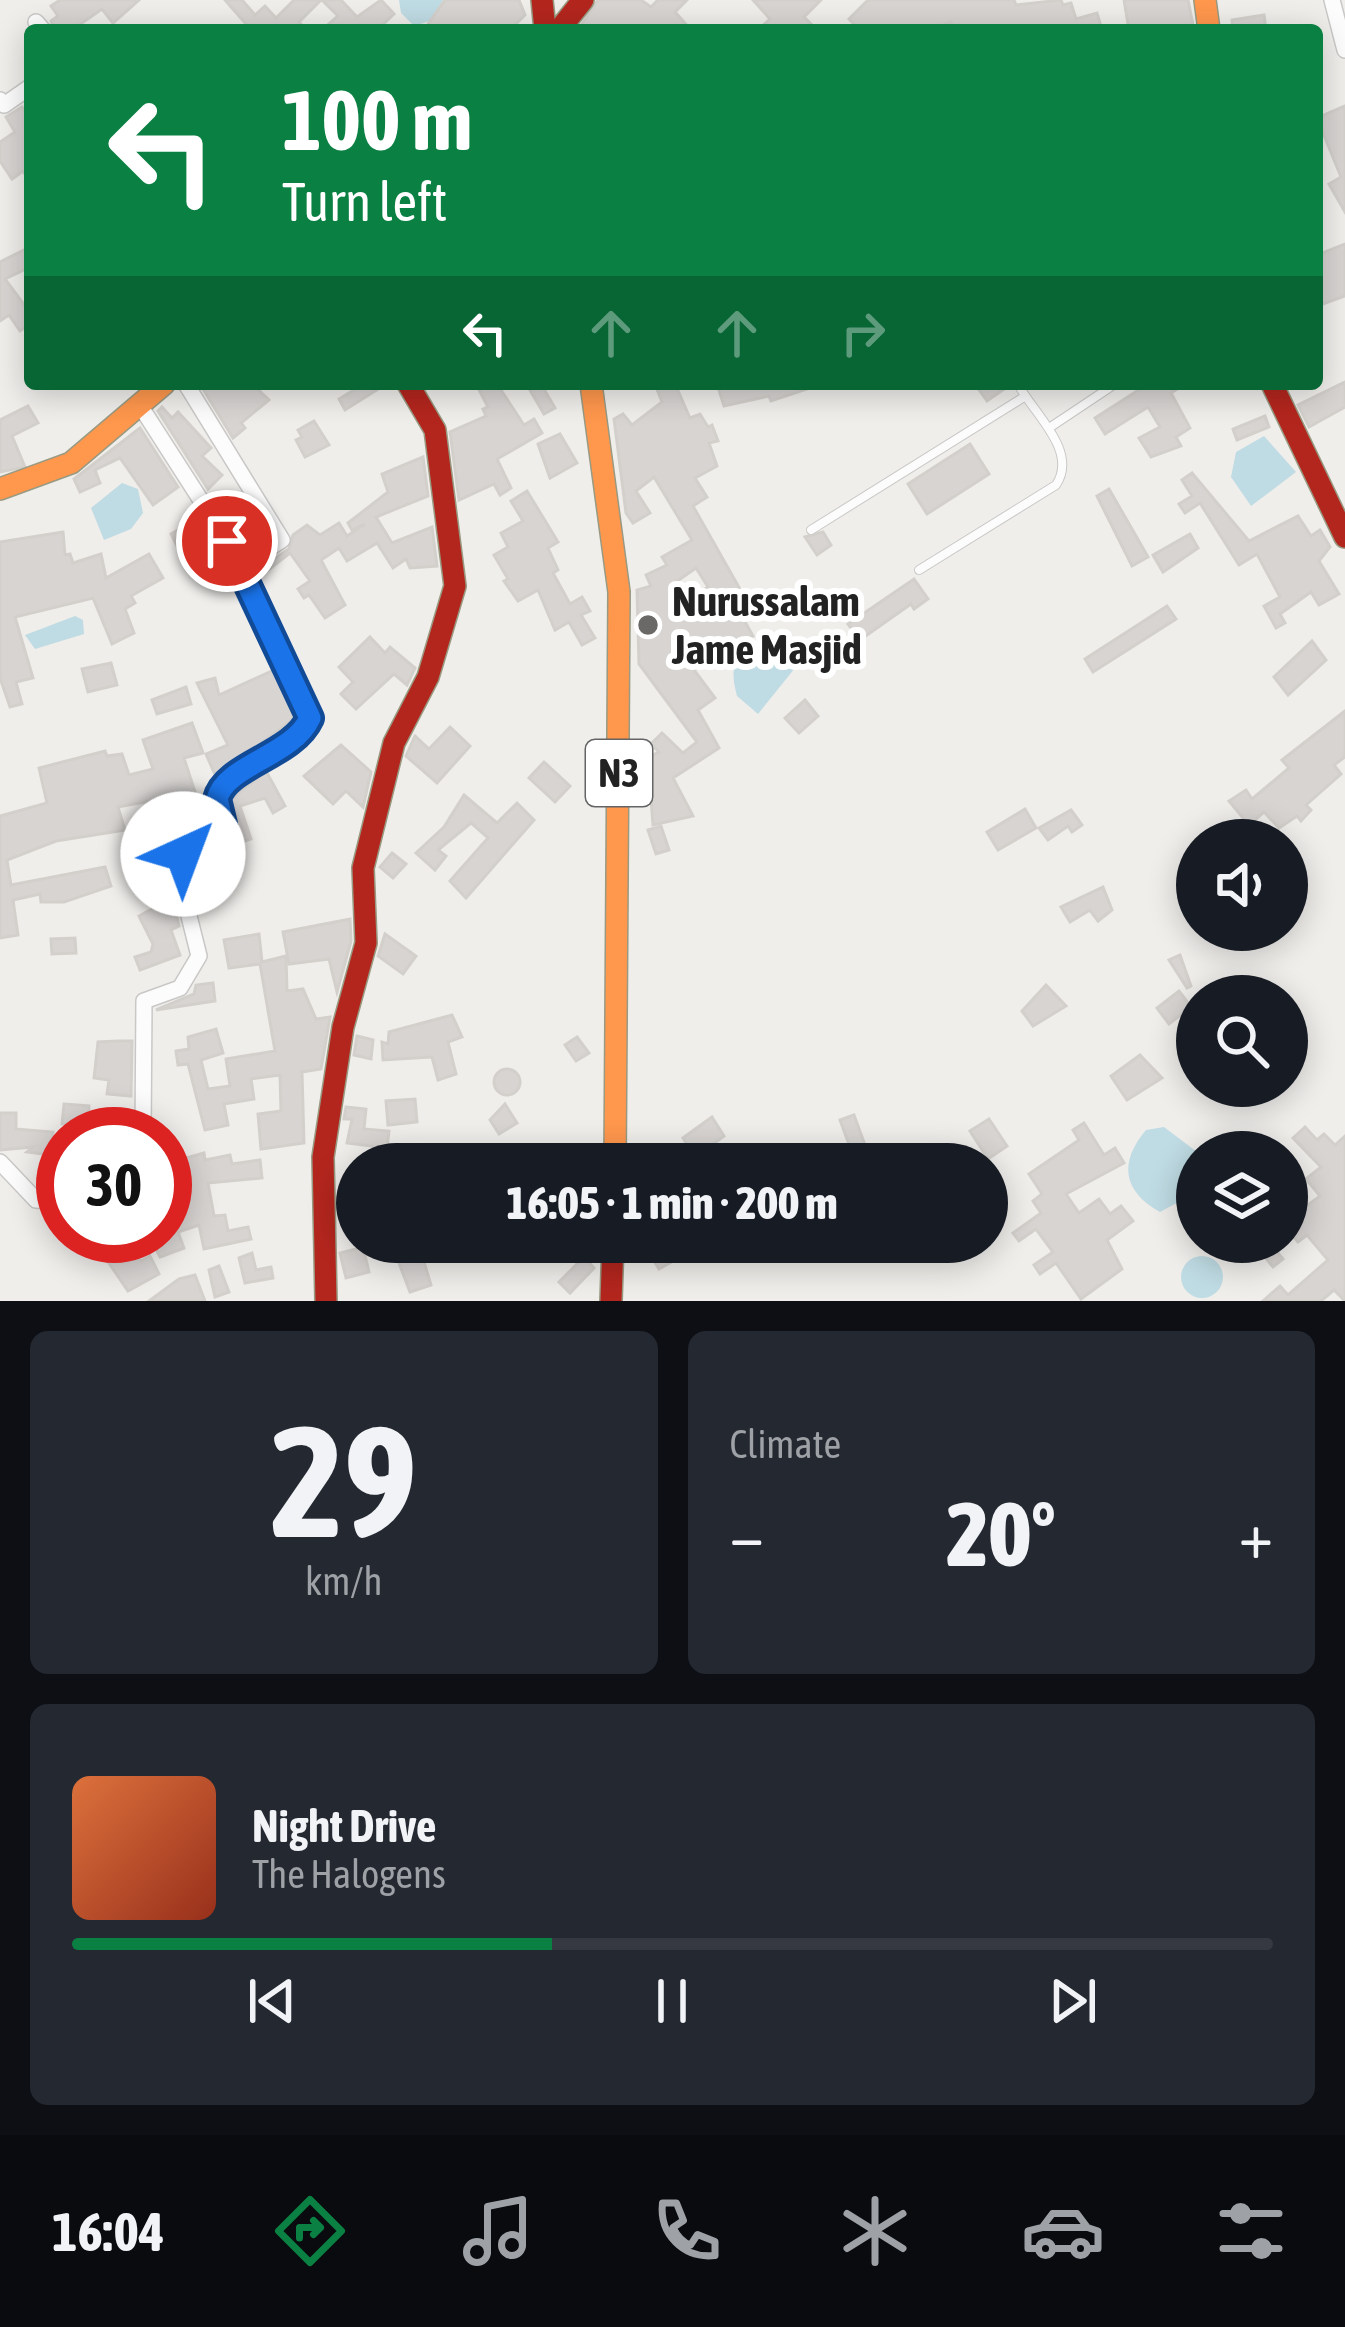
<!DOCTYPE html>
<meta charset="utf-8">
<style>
:root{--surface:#171b24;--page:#242831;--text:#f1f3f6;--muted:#9ea1a6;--line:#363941;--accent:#0b8043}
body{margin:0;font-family:"Asap Condensed",sans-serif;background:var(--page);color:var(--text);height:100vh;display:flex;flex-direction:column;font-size:45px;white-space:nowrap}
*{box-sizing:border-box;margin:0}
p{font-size:39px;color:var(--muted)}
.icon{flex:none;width:66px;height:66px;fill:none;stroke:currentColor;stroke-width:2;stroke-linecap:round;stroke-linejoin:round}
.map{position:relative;height:1301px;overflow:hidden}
.panel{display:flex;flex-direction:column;gap:30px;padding:30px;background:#0d0f14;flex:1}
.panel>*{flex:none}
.hud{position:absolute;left:24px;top:24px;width:1299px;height:366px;border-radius:12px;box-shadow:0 6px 30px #0003;background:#0b8043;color:#fff;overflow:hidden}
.buttons{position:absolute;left:1176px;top:819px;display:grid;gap:24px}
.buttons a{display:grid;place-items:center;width:132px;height:132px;border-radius:50%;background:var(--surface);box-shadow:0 6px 30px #0003;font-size:60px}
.speed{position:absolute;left:36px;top:1107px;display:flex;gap:24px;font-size:60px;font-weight:700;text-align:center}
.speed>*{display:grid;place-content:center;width:156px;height:156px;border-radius:50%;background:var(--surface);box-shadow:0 6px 30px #0003;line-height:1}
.speed .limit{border:18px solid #d22;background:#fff;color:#111}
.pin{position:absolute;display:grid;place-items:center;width:102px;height:102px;color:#fff;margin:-51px;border:6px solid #fff;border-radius:50%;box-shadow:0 3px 12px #0007}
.me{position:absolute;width:132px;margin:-66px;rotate:43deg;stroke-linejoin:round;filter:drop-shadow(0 0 9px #0008)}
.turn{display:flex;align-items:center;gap:42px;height:252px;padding:0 60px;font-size:54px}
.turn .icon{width:156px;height:156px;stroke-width:2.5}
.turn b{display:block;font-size:84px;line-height:102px}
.lanes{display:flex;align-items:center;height:114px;padding:0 60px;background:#0003;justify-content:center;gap:60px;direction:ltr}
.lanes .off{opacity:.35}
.big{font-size:90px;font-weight:800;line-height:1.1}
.panel .tile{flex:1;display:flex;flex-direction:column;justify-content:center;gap:18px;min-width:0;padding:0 42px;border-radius:18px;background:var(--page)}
.panel .dial{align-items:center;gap:0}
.dial b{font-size:156px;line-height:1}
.song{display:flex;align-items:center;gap:36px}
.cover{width:144px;height:144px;border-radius:18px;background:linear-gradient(135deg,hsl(20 70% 55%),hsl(10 70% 35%))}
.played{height:12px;border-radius:6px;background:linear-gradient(90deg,var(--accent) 40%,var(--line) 40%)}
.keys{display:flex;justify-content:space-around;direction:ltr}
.heat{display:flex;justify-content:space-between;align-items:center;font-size:66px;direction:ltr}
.panel .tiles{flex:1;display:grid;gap:30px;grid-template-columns:1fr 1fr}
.tile:last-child{grid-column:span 2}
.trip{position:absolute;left:336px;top:1143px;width:672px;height:120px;border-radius:60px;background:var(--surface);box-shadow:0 6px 30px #0003;font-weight:800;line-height:120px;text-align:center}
.tab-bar{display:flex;height:192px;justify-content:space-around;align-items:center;background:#090b0e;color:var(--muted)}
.tab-bar .icon{width:84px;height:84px}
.tab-bar .active{color:var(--accent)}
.tab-bar b{font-size:54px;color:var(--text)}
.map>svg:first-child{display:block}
.water{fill:#bfdbe3}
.building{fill:#d7d4d2;stroke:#d3d0cc;stroke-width:3;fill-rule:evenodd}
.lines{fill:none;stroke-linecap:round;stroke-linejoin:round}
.lane-casing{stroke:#c9c8c7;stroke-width:10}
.street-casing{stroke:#c9c8c7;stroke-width:18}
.slow-casing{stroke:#999a82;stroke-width:24}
.jam-casing{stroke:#999a82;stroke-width:24}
.lane{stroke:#fdfcfc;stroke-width:8}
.street{stroke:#fdfcfc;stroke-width:15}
.slow{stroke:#ff974d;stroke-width:21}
.jam{stroke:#b3261e;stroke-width:21}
.route-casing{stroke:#114b97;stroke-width:30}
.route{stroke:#1a73e8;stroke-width:21}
.poi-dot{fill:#6a6968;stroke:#fff;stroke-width:4.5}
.labels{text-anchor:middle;stroke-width:12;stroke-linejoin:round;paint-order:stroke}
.shield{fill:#fff;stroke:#646464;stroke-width:3}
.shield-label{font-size:39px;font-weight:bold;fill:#222}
.poi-label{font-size:42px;font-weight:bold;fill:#222;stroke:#fff;text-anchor:start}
</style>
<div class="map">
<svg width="1345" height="1301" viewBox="0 0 1345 1301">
<rect width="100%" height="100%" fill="#f0eeeb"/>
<!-- water -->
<g class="water">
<polygon points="399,0 443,0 430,21 414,26 401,13"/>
<polygon points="1264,436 1296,472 1251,506 1231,477 1236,452"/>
<polygon points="122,483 138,489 143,513 131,529 104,540 91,508"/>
<polygon points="75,616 83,620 84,634 35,649 25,635"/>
<path d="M765,636L783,644L795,668L758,714L737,696C728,663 736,652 765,636Z"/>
<path d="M1164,1127L1197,1152V1192L1160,1212C1122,1191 1119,1162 1146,1130Z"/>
<circle cx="1202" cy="1277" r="21"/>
</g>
<!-- building -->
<g class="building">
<polygon points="60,0 139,0 113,23 102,9 72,30 55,30 51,21 58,16 51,6"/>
<polygon points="225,0 242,0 255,15 265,6 276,18 294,0 321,0 299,22 306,30 240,30 246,24"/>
<polygon points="322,0 341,0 357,17 381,0 394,14 377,30 322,30 338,16"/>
<polygon points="445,0 519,0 525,15 510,30 424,30"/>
<polygon points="598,0 641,0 651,7 658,0 687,0 675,12 691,30 578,30"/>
<polygon points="753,0 821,0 804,17 817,30 758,30 770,19"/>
<polygon points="868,0 1014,0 1016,5 1061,0 1063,5 1071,3 1076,19 1097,13 1101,26 954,30 951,22 931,30 860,30 849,19"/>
<polygon points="1124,0 1188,0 1194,30 1129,30"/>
<polygon points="1264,15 1266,30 1233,30 1232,20"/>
<polygon points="1345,106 1345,212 1329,184 1341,177 1317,118"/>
<polygon points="22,107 30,120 30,182 23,171 12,179 0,161 0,142 15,132 6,117"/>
<polygon points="1345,244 1345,296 1317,306 1317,255"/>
<polygon points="30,247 30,267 5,279 25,306 30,303 30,324 20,331 9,315 0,321 0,262"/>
<polygon points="1345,382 1345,407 1309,427 1298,405"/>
<polygon points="200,384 252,384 269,400 241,423 245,428 233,438"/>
<polygon points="364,384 386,384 345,410 339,399"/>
<polygon points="476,384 497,384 524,425 534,419 542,433 497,459 511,488 500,495 494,484 459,500 450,432 486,416 483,409 488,407"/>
<polygon points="541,384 555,408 544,414 530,390"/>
<path d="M655,384H675L690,418L700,414L708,427L712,425L718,441L709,443L717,466L695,478L707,497L693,506L754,614L744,620L753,636L694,670L715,698L698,710L719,748L673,778L693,816L653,825L650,784L641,785L638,762L659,752L651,744L662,733L683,753L697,742L639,664L637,590L651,586L646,575L667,565L662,557L692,540L654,477L636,491L650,513L633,523L626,513L614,419L623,414L632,425L662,402ZM696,568L708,587L689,600L673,584Z"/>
<polygon points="717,384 816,384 816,386 771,401 769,396 724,406"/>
<polygon points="975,384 1010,384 1010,385 987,401"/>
<polygon points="1148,384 1185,384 1171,393 1190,428 1176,437 1181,446 1151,457 1139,438 1160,427 1148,407 1105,434 1095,418"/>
<polygon points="28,406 38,423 12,436 25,467 0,472 0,420"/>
<polygon points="162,407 172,418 178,412 211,448 202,456 222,475 208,489 158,411"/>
<polygon points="1265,416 1269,427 1237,440 1233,429"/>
<polygon points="314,421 329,445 305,457 296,440 302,437 298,430"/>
<polygon points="140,428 178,487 153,505 120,458 95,470 100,483 80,492 74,479"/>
<polygon points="560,434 577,463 550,478 538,444"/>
<polygon points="970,444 989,474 927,514 908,484"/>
<polygon points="423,457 428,496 376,517 392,543 432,527 437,566 410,568 406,559 393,568 377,543 347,561 339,548 321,560 345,605 325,618 309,595 304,598 298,589 310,581 290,553 258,578 255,572 289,549 293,535 307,525 320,535 339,523 347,536 365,524 352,530 348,523 388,492 382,474"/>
<polygon points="1192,473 1249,541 1298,516 1311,536 1320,530 1330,547 1319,561 1339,594 1319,605 1311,592 1280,614 1285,623 1276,628 1264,606 1280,597 1257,554 1239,565 1200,503 1185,513 1179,504 1192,496 1182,480"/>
<polygon points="1109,489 1148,557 1132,566 1097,496"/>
<polygon points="527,491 558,542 548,548 558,570 553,573 570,604 582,597 590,611 581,615 595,638 582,645 569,622 555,630 538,590 518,601 504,581 508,579 494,555 508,547 501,533 523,521 511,501"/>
<polygon points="226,496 248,531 238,536 217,502"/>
<polygon points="199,519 218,551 206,557 195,536 177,546 171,534"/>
<polygon points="63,532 65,555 70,554 73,563 101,554 106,578 149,554 163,578 131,596 135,603 125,609 134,633 112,644 93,598 15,617 33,678 16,682 22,704 10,707 0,678 0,542"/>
<polygon points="823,532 831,545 817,555 805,537"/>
<polygon points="1190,534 1198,548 1163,572 1153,555"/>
<polygon points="914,579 928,599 914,609 911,604 860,640 848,624"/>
<polygon points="1167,606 1176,619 1093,672 1085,659"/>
<polygon points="370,637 385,653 390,647 415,668 407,685 394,674 356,709 341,694 353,682 339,667"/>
<polygon points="1312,641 1326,660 1288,695 1274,677"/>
<polygon points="111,663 117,685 88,692 82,669"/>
<polygon points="274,670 296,717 216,777 206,754 228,745 197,683 215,678 219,695"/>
<polygon points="186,687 191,704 157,714 152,700"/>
<polygon points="805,700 818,716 799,733 785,718"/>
<polygon points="1345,711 1345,757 1334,765 1341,774 1306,805 1311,810 1301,821 1297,816 1279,828 1264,812 1249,825 1229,801 1246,790 1252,799 1289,768 1282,760"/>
<polygon points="192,723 203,753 184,758 196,795 176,801 180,813 165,818 155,800 118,807 125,830 56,841 7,860 11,885 105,867 111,886 64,902 41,902 40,894 13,900 18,935 0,938 0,816 47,803 39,768 105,751 107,756 122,754 129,775 153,769 143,740"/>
<polygon points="450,727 470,746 437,783 406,756 415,736 429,749"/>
<polygon points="341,745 371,772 363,807 346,791 333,804 304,776"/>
<polygon points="544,762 570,786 555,802 529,778"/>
<polygon points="266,771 285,806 273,813 265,798 240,806 251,839 241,842 230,800"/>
<polygon points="464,795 497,823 517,803 534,820 466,898 450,881 488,838 471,823 438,850 446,856 435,870 416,853 444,827"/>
<polygon points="1025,809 1036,828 998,850 987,832"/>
<polygon points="1071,810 1082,825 1072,832 1068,826 1048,840 1039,828"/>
<polygon points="661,826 669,850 656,854 648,830"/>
<polygon points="216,846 225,868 193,882 189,868"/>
<polygon points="392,853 406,864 393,878 380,867"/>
<polygon points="1103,887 1112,910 1098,921 1090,910 1070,922 1061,907"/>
<polygon points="172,898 179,926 171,930 180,955 140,970 135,957 151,952 153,944 139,916"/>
<polygon points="350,919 351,941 337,992 329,959 289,964 283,932"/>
<polygon points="259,934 262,962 286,956 287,991 303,989 316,1019 330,1017 321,1069 302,1072 304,1143 261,1149 258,1114 281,1111 280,1075 251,1079 254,1099 224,1104 228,1125 205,1130 188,1064 178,1065 176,1051 189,1049 188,1037 216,1029 223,1053 201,1060 208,1089 230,1086 226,1059 275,1051 260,964 229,968 224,940"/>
<polygon points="385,934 416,956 403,974 378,956"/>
<polygon points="75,938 76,953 52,954 51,939"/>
<polygon points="1180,955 1191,986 1187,988 1169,960"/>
<polygon points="213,983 215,1001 156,1010 194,994 196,985"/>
<polygon points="1046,985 1066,1006 1033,1026 1022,1011"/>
<polygon points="1179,991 1191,1007 1169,1024 1157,1008"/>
<polygon points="452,1015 462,1037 448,1042 456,1074 438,1080 432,1057 383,1060 382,1042 388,1044 389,1032"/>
<polygon points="357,1036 373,1040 371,1059 354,1055"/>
<polygon points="577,1037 589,1053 576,1061 565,1045"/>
<polygon points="118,1041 132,1041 131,1096 107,1094 109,1080 94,1078 98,1042"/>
<polygon points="1140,1055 1162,1078 1127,1100 1111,1076"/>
<circle cx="507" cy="1082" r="13"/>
<polygon points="415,1099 417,1122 388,1125 386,1101"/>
<polygon points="64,1104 89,1106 88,1127 62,1124"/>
<polygon points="505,1104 517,1123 499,1134 490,1120"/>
<polygon points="346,1107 366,1109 364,1129 389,1131 387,1148 347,1143 352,1119 344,1119"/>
<polygon points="0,1113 16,1113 16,1129 53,1132 51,1155 27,1152 33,1147 0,1150"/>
<polygon points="854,1115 865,1145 851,1150 840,1120"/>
<polygon points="712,1117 724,1136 695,1157 683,1138"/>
<polygon points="989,1119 1007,1146 988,1159 970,1131"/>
<polygon points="1084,1123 1104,1155 1115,1148 1124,1163 1066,1194 1079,1213 1099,1199 1110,1214 1121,1206 1133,1221 1107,1240 1122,1269 1081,1299 1056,1263 1040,1274 1034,1265 1053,1252 1036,1229 1019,1241 1013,1233 1041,1213 1033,1201 1042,1194 1029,1174 1079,1140 1073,1130"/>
<polygon points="1305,1127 1317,1140 1324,1134 1335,1145 1345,1136 1345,1301 1334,1290 1321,1301 1263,1301 1280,1286 1288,1295 1328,1260 1307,1235 1298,1242 1287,1229 1287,1205 1296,1214 1320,1196 1306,1179 1321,1167 1293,1138"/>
<polygon points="204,1153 205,1160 230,1155 232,1164 260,1160 262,1178 208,1183 214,1216 225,1215 228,1231 248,1227 251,1239 204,1249 199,1225 178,1232 184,1248 160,1257 150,1236 165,1236 165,1204 171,1202 165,1164"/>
<polygon points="114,1236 137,1236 125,1245 141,1261 150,1256 159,1274 128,1291 100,1250"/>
<polygon points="391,1242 446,1242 421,1252 431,1285 410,1292"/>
<polygon points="669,1242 685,1242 689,1252 659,1269 650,1254"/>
<polygon points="1253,1242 1269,1242 1283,1259 1273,1267"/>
<polygon points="363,1247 369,1272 346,1278 340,1253"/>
<polygon points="252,1253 256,1270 271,1267 273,1278 245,1283 239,1258"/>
<polygon points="584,1257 594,1268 570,1293 559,1282"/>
<polygon points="219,1266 229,1292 215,1297 209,1270"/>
<polygon points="195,1275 205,1301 149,1301 179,1279"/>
</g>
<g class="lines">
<defs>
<g id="lane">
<polyline points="1049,428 1115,384"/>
<polyline points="811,530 1024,397"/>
<path d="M919,570L1056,485C1079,451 1033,413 1018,384"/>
</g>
<g id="street">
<polyline points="1332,0 1345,50"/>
<polyline points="36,22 43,30"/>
<polyline points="0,100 4,105 30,87"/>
<polyline points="186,384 282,540 240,567"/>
<path d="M141,407L227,541L310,718C293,757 225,765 217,799L223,824L176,864L199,956L180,988L144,1001L143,1134"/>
<polyline points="0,1162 36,1200 63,1202"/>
</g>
<g id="slow">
<polyline points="1205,0 1209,30"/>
<polyline points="591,384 619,592 615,1164"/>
<polyline points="0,489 71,463 164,384"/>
</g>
<g id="jam">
<polyline points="542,0 545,30"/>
<polyline points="559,30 583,0"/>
<polyline points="1272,384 1345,537"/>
<polyline points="326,1301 323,1157 343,1027 366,943 363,868 394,743 428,677 455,586 435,430 408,384"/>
<polyline points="611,1301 613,1242"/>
</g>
</defs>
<!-- lane casing -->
<use href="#lane" class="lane-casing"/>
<!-- street casing -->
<use href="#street" class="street-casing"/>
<!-- slow casing -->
<use href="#slow" class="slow-casing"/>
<!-- jam casing -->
<use href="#jam" class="jam-casing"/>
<!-- lane -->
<use href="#lane" class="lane"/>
<!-- street -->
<use href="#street" class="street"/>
<!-- slow -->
<use href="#slow" class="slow"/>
<!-- jam -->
<use href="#jam" class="jam"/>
</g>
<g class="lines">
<defs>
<path id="route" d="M183,854L223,824L217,799C225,765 293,756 310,718L227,541"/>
</defs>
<!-- route casing -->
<use href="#route" class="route-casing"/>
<!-- route -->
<use href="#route" class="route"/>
</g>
<!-- markers -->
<circle class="poi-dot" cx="648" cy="625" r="12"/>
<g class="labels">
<!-- shield labels -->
<rect class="shield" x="586" y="740" width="66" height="66" rx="9"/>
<g class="shield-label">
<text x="619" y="787">N3</text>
</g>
<!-- poi labels -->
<g class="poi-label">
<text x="672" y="616">Nurussalam<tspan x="672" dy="48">Jame Masjid</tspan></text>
</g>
</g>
</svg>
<div class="buttons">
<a><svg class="icon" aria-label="sound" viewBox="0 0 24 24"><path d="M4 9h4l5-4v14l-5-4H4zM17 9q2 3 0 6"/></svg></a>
<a><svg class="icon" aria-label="search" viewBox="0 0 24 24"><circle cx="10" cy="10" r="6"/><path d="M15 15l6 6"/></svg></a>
<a><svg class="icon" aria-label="layers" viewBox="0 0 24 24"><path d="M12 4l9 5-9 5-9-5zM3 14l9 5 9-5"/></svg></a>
</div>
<div class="speed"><div class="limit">30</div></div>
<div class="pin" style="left:227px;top:541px;background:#d93025"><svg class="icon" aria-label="arrive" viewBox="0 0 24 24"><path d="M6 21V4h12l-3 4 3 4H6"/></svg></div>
<svg class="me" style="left:183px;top:854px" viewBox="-20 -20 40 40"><circle r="19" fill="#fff"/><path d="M0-13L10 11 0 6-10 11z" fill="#1a73e8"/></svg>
<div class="trip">16:05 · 1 min · 200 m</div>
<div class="hud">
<div class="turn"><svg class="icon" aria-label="left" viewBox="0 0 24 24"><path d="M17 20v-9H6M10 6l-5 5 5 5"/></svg><div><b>100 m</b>Turn left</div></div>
<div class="lanes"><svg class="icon" aria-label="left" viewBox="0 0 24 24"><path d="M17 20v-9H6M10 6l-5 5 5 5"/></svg><svg class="icon off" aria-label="ahead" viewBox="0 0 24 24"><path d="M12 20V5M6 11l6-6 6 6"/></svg><svg class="icon off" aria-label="ahead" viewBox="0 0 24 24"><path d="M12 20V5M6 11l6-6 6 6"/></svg><svg class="icon off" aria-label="right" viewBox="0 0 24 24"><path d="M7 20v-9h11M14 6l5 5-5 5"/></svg></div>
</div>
</div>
<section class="panel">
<div class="tiles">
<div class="tile dial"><b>29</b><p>km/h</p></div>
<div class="tile"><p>Climate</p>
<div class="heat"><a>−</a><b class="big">20°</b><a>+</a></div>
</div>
<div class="tile">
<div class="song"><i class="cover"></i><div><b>Night Drive</b><p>The Halogens</p></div></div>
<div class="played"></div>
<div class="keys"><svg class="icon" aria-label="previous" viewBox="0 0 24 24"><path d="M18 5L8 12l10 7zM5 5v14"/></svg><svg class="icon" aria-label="pause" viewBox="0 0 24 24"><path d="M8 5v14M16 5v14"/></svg><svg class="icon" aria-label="next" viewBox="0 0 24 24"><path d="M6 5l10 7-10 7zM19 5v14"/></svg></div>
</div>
</div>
</section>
<nav class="tab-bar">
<b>16:04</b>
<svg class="icon active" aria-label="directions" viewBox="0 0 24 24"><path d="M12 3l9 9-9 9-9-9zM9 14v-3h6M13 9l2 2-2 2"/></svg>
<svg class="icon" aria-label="music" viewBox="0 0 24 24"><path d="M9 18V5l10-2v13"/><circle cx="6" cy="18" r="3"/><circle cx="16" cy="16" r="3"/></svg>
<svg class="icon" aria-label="phone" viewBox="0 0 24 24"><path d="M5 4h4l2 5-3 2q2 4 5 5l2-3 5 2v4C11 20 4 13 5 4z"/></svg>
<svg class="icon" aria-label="climate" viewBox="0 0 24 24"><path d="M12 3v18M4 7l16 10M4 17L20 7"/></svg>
<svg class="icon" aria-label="car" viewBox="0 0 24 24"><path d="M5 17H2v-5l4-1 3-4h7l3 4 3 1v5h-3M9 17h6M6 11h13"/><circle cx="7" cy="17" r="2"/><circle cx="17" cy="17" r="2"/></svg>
<svg class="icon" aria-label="filters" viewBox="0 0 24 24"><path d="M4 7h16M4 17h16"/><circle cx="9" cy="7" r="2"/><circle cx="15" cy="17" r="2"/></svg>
</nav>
